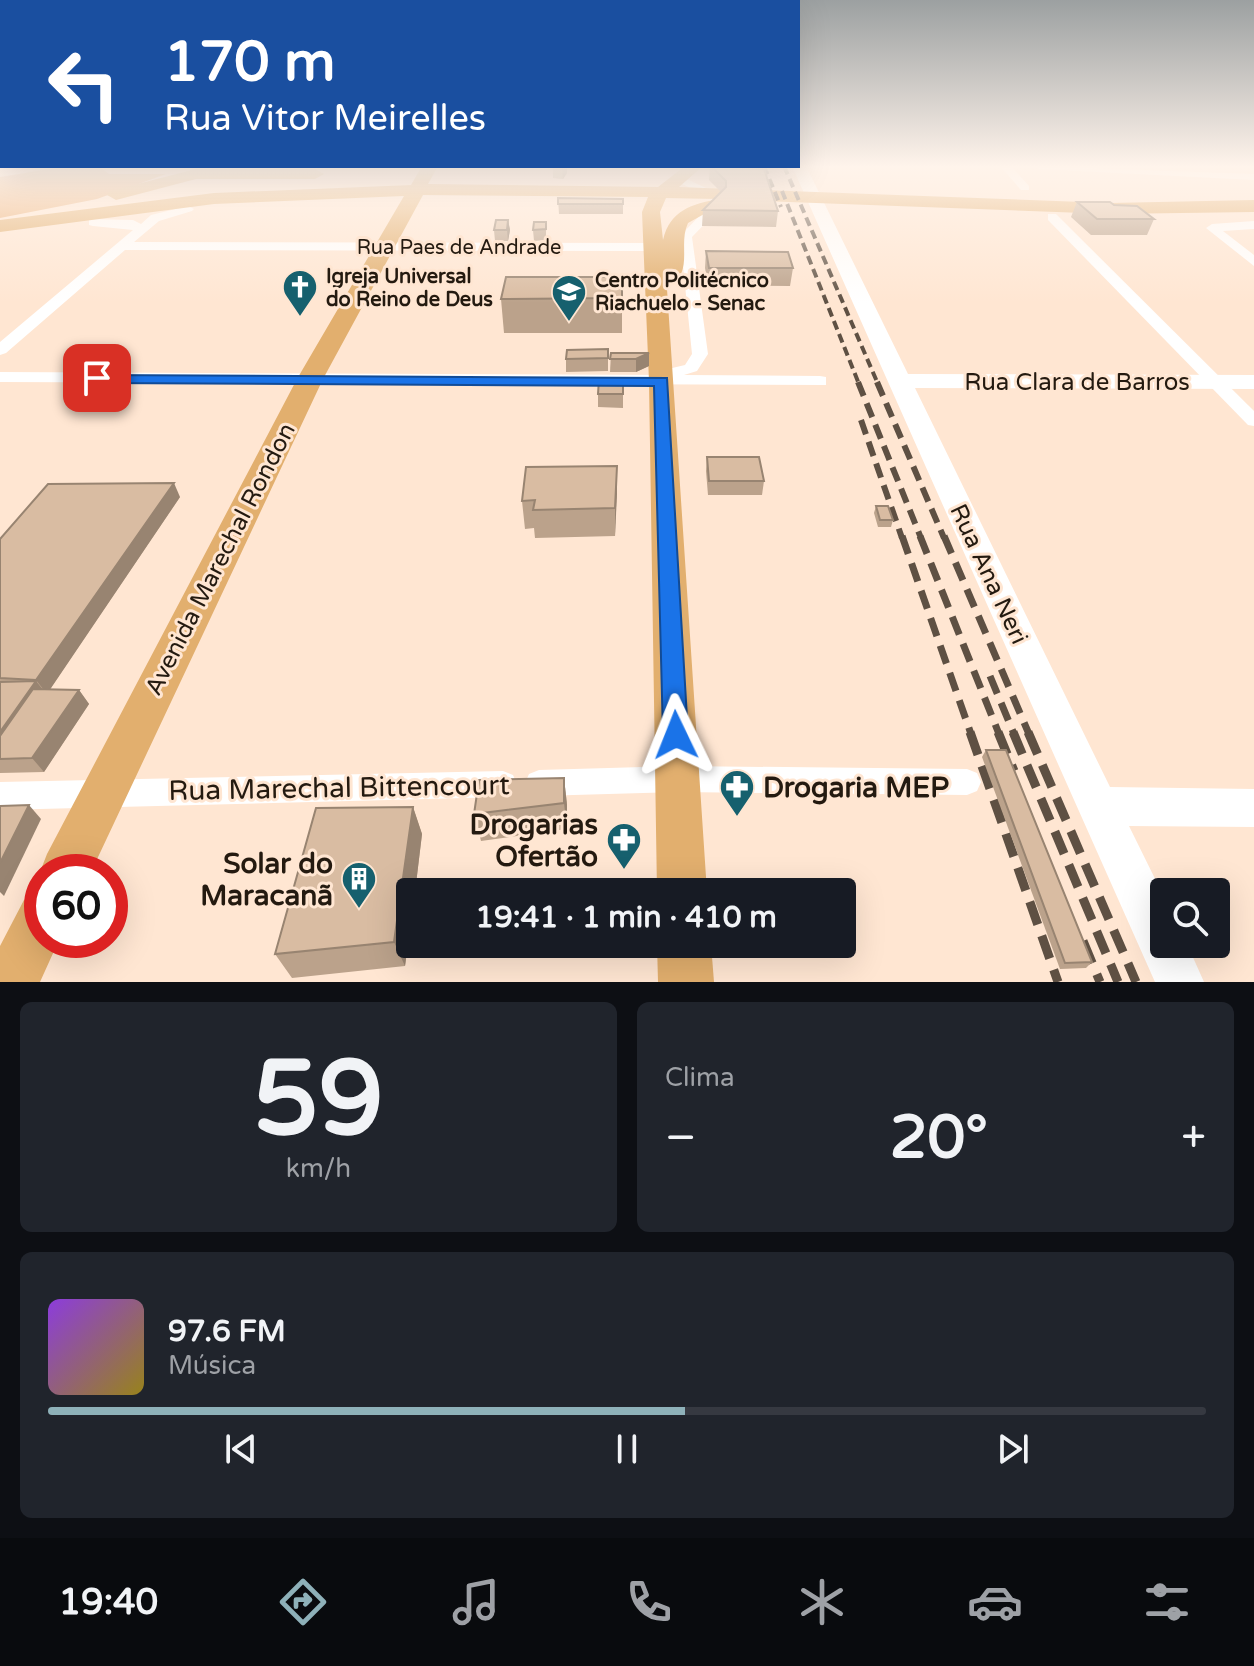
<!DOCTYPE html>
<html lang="pt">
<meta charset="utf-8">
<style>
:root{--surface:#171b24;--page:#20242c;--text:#f1f3f6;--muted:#9ea1a6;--line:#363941;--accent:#8eb1b9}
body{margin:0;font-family:"Varela Round",sans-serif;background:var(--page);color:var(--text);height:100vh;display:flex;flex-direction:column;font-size:30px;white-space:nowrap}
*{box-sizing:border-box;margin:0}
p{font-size:26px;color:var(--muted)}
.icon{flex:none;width:44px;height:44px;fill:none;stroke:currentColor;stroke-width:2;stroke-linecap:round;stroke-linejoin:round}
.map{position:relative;height:982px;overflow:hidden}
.sheet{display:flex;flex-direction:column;gap:20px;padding:20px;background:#0d0f14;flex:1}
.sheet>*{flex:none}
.top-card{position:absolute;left:0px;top:0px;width:800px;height:168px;box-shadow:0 8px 32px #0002;background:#1a4fa0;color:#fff;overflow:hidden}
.tools{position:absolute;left:1150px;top:878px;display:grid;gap:16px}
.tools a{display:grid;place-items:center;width:80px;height:80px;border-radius:8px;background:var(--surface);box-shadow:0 8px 32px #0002;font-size:40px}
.speed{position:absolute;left:24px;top:854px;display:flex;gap:16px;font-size:40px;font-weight:700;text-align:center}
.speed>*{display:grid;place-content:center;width:104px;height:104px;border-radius:50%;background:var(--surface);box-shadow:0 8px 32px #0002;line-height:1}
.speed .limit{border:12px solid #d22;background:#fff;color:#111}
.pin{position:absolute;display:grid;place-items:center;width:68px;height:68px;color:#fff;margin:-34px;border-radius:16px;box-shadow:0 4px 12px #0006}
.me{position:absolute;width:88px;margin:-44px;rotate:358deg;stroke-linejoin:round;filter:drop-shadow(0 0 6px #0008)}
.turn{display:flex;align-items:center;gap:28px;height:168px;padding:0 32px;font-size:36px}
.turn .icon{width:104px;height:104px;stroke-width:2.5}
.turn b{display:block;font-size:56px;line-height:68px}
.big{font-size:60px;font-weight:700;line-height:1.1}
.sheet .widget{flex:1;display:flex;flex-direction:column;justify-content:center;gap:12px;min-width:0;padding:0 28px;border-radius:12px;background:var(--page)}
.sheet .dial{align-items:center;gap:0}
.dial b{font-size:104px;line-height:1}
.song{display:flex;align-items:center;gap:24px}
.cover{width:96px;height:96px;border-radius:12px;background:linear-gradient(135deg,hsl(270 70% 55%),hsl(50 70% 35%))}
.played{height:8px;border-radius:4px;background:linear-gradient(90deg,var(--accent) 55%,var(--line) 55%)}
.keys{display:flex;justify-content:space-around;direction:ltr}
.heat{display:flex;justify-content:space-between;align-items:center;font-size:44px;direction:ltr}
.sheet .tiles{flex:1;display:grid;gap:20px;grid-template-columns:1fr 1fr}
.widget:last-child{grid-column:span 2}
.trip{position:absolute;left:396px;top:878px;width:460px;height:80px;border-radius:8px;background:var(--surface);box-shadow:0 8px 32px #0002;font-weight:700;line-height:80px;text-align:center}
.tab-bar{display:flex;height:128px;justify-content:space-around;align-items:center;background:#090b0e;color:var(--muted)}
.tab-bar .icon{width:56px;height:56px}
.tab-bar .selected{color:var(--accent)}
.tab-bar b{font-size:36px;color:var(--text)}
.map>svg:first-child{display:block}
.green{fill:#e9aa6f}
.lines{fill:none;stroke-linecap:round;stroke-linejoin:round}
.street{fill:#fff;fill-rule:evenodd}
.secondary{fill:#fff;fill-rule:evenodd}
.primary{fill:#e2af6e;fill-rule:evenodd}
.rail-far3{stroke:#5e5043;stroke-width:4;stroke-dasharray:9 5;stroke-linecap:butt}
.rail-far2{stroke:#5e5043;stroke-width:6;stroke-dasharray:15 8;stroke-linecap:butt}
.rail-far1{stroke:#5e5043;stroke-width:7;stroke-dasharray:19 10;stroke-linecap:butt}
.rail{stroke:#5e5043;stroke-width:9;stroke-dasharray:24 12;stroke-linecap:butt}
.wall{fill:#bba28b}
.shaded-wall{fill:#988471}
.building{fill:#d9bca2;stroke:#988471;stroke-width:2}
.route{fill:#1a73e8;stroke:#114b97;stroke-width:2}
.labels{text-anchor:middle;stroke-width:6;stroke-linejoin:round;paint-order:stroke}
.far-street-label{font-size:20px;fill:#241a10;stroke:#ffe6d2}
.far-poi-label{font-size:20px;font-weight:bold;fill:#241a10;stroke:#ffe6d2;text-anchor:start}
.street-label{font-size:24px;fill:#241a10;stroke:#ffe6d2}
.near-street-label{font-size:28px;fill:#241a10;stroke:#ffe6d2}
.near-poi-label{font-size:28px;font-weight:bold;fill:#241a10;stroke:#ffe6d2;text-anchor:end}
</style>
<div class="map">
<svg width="1254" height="982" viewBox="0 0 1254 982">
<rect width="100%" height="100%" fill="#ffe6d2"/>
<!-- green -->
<polygon class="green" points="68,166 98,166 109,174 166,174 97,199 0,218 0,177"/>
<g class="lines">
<!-- street -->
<g class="street">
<polygon points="1000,166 1011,166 1029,186 1029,190 1021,190"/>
<polygon points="1033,166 1254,174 1254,180 1038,169"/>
<polygon points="678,175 719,194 725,203 692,237 708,354 697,371 684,375 820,376 826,377 826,385 0,382 0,372 667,375 668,369 685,365 692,354 680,236 713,202 711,198 674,180 674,176"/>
<polygon points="188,206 194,209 192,211 159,221 134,242 653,243 659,247 653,251 125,250 6,353 0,355 0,342 133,230 93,226 89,225 89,219 133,220 141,224 151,215"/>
<polygon points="1048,214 1056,214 1254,411 1254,426 1248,425 1048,220"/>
<polygon points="1254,221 1254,229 1223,231 1254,255 1254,266 1206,228 1212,224"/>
<polygon points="678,766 967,769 977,773 981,782 977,791 967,795 678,792 539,796 529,792 525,783 529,774 539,770"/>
<polygon points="503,771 513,775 517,784 513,793 503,797 0,810 0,782"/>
</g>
<!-- secondary -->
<polygon class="secondary" points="792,166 806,166 908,374 1254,375 1254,389 915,388 1110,787 1254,789 1254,827 1129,826 1164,897 1164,944 1187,944 1204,982 1155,982"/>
<!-- primary -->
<g class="primary">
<path d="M422,166H438L428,184L658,187L685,166H703L679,187L1110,203L1254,200V212L1110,214L737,200L736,207L706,213L688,223C680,240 688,258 681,274H666L707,892H657L649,381L642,212L648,197L423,195L323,379L91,872H42V877L40,872L47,854L297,379L404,196L214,204L0,232V220L214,193L411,185ZM666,198L719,199C692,204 670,210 663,240L660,212Z"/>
<polygon points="196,169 315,169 324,174 315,179 196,179 116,200 107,195 110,191"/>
<polygon points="42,892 42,940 59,940 40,982 0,982 0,946 24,900"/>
<polygon points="657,944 711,944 714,982 658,982"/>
</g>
<!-- rail-far3 -->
<g class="rail-far3">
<polyline points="764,166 781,207"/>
<polyline points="784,166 878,384"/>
<polyline points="782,191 859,384"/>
</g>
<!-- rail-far2 -->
<g class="rail-far2">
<polyline points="858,382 921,538"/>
<polyline points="877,382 944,538"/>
<polyline points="861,420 902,538"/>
</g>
<!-- rail-far1 -->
<g class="rail-far1">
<polyline points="902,536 971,734"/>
<polyline points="920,536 999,734"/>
<polyline points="944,536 1029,734"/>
<polyline points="990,676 1014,734"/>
</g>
<!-- rail -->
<g class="rail">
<polyline points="970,732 1058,982"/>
<polyline points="998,732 1014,771"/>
<polyline points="1013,732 1118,982"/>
<polyline points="1028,732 1136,982"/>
<polyline points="1083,941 1100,982"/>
</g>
</g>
<!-- wall -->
<g class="wall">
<polygon points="553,166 567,166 567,173 563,179 553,178"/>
<polygon points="710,166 778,211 776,227 702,226 703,210 721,192 709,180"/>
<polygon points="558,198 623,199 623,214 559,214"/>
<polygon points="1077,202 1114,205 1154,219 1147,235 1091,235 1071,217"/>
<polygon points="508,220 510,230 508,241 495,241 494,230"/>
<polygon points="546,222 546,240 534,241 533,230"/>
<polygon points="706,251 793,268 790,286 708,285 705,268"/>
<polygon points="622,277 622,333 504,333 501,299"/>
<polygon points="608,349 608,371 566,372 566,359"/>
<polygon points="611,353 649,353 649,366 636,372 610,372"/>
<polygon points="623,379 623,408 598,407 598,394"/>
<polygon points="707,457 764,481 762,495 708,495 706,471"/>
<polygon points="617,466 615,536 535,538 534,528 525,529 522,501"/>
<polygon points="180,497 50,689 79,690 89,704 44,772 0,773 0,539"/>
<polygon points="876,506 893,520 891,527 878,527 874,513"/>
<polygon points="986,750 1092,962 1086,968 1060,969 982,757"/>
<polygon points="564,778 567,805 567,829 481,841 474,814"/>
<polygon points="413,807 422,834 415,892 410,892 410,929 405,966 292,978 275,954"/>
</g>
<!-- shaded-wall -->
<g class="shaded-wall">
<polygon points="562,166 567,166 567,173 563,179"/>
<polygon points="508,220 510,230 508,241 507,230"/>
<polygon points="649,353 649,366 636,372 636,359"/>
<polygon points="617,466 617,494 615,536 615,508"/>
<polygon points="174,483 180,497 47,694 36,680"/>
<polygon points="36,681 47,695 0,759 0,732"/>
<polygon points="79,690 89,704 44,772 32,758"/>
<polygon points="564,778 567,805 567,829 564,803"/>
<polygon points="29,805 41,819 4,896 0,892 0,863"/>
<polygon points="413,807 422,834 415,892 410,892 410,929 405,966 394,942"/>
</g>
<!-- building -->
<g class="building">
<polygon points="711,166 764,169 778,211 703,210 726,187 726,181"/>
<polygon points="558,198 623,199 623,204 558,204"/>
<polygon points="1077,202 1110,202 1114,205 1137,206 1154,219 1097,219"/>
<polygon points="496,220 508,220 507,230 494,230"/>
<polygon points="534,222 546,222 546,229 533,230"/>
<polygon points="706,251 788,252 793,268 709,268"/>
<polygon points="506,277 622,277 622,298 501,299"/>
<polygon points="608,349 608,358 566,359 567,350"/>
<polygon points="611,353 649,353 636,359 610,359"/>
<polygon points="599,379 623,379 623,394 598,394"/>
<polygon points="707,457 759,457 764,481 709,481"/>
<polygon points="617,466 615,508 533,510 535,500 522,501 526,467"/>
<polygon points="174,483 36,680 0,678 0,539 48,484"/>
<polygon points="876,506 888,506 893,520 880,520"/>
<polygon points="36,681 0,732 0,682"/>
<polygon points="33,689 79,690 32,758 0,759 0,736"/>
<polygon points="986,750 1006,750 1092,962 1065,963"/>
<polygon points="564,778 564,803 474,814 479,780"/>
<polygon points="29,805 0,863 0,806"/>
<polygon points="413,807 394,942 275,954 316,808"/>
</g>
<!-- sky -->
<linearGradient id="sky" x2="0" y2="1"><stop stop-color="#9ca0a1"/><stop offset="0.55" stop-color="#fff4eb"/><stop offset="1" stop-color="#fff4eb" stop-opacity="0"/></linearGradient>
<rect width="1254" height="303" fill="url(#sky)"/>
<!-- route -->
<polygon class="route" points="91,375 667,378 688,735 684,743 676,746 667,743 663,735 654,386 97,383 89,378"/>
<!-- icons -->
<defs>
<symbol id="church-pin" viewBox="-11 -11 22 30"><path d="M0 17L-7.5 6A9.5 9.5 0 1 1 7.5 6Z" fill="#16606e" stroke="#ffe6d2"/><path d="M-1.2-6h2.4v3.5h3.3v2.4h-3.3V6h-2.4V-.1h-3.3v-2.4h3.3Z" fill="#fff"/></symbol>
<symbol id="university-pin" viewBox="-11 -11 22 30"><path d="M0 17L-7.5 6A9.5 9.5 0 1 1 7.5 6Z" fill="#16606e" stroke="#ffe6d2"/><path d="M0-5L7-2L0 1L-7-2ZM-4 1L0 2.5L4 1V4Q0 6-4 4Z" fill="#fff"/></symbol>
<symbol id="pharmacy-pin" viewBox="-11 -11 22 30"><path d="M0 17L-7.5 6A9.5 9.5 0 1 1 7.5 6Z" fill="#16606e" stroke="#ffe6d2"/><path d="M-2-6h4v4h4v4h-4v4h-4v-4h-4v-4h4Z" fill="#fff"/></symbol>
<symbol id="building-pin" viewBox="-11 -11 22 30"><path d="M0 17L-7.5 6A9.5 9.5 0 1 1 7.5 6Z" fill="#16606e" stroke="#ffe6d2"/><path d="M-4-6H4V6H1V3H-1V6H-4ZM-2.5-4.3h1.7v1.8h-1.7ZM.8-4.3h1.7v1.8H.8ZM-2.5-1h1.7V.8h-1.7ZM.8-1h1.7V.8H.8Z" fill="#fff"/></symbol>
</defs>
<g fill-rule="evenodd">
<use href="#church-pin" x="280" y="267" width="40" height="54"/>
<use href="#university-pin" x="549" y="272" width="40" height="54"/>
<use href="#pharmacy-pin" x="717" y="767" width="40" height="54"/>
<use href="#pharmacy-pin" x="604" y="820" width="40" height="54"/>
<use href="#building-pin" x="339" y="859" width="40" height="54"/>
</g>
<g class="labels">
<!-- far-street labels -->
<g class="far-street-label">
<text x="459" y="254">Rua Paes de Andrade</text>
</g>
<!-- far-poi labels -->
<g class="far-poi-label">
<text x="326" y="283">Igreja Universal<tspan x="326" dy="23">do Reino de Deus</tspan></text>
<text x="595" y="287">Centro Politécnico<tspan x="595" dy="23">Riachuelo - Senac</tspan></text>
</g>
<!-- street labels -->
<g class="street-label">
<text x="1077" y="390">Rua Clara de Barros</text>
<text transform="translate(220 559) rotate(-63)" y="8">Avenida Marechal Rondon</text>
<text transform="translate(989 574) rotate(65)" y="8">Rua Ana Neri</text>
</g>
<!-- near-street labels -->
<g class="near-street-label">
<text transform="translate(339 787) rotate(-1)" y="10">Rua Marechal Bittencourt</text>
</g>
<!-- near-poi labels -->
<g class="near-poi-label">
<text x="763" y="797" text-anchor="start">Drogaria MEP</text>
<text x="598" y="834">Drogarias<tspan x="598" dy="32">Ofertão</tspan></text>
<text x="333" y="873">Solar do<tspan x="333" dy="32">Maracanã</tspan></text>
</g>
</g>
</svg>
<div class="tools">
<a><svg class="icon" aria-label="search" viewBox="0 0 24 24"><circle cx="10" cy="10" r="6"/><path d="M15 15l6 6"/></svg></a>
</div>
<div class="speed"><div class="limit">60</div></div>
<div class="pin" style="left:97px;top:378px;background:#d93025"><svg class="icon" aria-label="arrive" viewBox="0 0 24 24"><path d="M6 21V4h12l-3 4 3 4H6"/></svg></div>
<svg class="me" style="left:676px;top:735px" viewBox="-20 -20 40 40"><path d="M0-17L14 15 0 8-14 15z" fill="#1a73e8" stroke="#fff" stroke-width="4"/></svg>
<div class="trip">19:41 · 1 min · 410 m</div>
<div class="top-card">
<div class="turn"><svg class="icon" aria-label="left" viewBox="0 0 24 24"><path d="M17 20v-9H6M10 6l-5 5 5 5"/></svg><div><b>170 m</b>Rua Vitor Meirelles</div></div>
</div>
</div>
<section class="sheet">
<div class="tiles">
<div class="widget dial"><b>59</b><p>km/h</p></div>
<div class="widget"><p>Clima</p>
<div class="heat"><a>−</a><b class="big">20°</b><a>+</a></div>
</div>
<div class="widget">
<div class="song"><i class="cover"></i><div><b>97.6 FM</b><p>Música</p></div></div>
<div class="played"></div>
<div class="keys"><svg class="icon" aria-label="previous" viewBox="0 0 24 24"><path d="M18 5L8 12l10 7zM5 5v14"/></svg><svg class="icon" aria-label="pause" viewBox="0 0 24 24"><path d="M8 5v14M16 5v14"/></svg><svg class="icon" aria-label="next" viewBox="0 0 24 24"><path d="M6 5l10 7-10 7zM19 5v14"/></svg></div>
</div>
</div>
</section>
<nav class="tab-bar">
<b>19:40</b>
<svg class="icon selected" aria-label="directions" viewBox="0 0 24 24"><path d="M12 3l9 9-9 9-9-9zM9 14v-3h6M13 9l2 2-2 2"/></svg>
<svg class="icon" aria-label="music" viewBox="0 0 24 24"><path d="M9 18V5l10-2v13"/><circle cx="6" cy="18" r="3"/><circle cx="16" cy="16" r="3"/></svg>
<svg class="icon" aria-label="phone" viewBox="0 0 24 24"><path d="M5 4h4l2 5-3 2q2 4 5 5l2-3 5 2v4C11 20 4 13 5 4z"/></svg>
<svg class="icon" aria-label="climate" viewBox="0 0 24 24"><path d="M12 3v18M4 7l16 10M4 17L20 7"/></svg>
<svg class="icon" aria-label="car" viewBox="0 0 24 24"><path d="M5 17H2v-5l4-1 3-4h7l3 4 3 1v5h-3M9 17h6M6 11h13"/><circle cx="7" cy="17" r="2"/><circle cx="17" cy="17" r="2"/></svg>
<svg class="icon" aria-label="filters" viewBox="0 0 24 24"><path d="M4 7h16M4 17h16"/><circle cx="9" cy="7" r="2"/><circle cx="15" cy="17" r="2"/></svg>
</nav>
